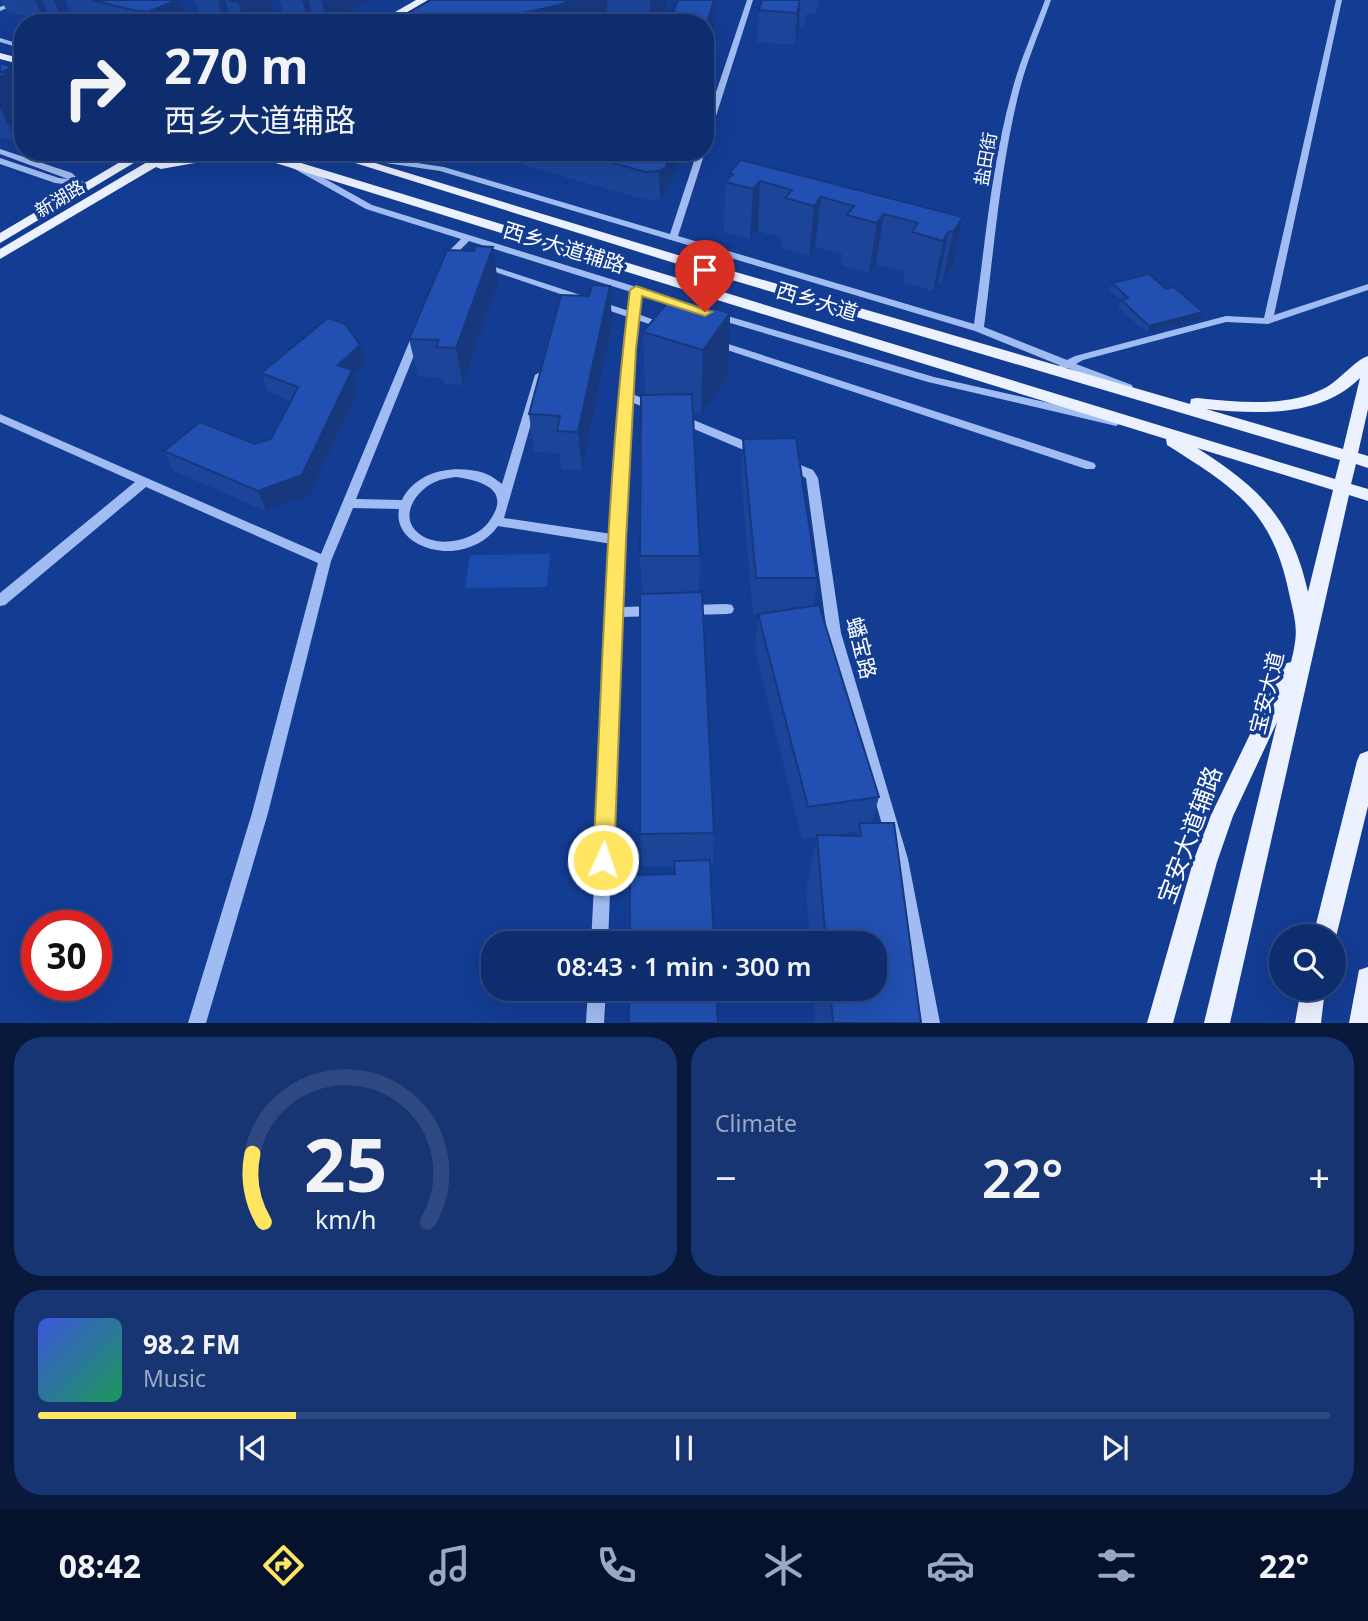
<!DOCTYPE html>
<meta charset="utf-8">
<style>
:root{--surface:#0e2d6e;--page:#173573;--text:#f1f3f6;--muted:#9ba8c2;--line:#2e4981;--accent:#ffe562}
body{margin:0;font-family:"Noto Sans","Noto Sans SC",sans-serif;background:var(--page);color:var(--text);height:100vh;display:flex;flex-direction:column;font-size:26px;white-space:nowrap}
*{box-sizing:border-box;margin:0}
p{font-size:23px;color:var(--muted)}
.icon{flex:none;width:38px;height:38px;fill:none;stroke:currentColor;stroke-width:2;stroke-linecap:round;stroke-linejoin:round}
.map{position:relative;height:1023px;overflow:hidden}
.drawer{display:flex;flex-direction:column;gap:14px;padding:14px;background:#08193c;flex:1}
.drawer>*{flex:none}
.banner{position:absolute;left:14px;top:14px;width:700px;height:147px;border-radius:28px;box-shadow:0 7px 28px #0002,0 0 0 2px var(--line);background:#0e2d6e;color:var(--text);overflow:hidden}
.buttons{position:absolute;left:1269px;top:924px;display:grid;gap:14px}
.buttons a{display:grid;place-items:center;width:77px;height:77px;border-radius:50%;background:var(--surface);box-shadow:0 7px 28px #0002,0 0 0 2px var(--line);font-size:35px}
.speed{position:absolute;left:21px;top:910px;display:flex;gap:14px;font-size:35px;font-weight:700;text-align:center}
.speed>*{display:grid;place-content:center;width:91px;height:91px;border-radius:50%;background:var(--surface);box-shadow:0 7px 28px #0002,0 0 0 2px var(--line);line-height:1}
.speed .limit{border:10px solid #d22;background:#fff;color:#111}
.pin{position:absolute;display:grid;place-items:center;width:60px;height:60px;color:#fff;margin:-72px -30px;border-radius:50% 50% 50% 0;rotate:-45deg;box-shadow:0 0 7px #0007}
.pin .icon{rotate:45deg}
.me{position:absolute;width:77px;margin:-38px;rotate:3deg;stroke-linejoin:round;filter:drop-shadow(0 0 5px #0008)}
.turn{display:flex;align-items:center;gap:24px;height:147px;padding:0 35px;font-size:32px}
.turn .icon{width:91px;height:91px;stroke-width:2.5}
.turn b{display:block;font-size:49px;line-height:60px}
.big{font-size:52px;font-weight:600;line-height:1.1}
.drawer .card{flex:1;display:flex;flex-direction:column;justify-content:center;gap:10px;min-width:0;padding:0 24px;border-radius:28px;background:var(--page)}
.drawer .dial{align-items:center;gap:0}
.dial svg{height:182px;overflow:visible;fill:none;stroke:var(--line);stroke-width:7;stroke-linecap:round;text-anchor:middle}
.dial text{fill:var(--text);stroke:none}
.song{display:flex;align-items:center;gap:21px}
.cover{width:84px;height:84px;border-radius:10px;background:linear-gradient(135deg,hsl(230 70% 55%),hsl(150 70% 35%))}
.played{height:7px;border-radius:4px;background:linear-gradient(90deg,var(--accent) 20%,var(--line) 20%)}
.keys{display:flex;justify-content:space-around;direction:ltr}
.heat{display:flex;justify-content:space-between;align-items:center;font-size:38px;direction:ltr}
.drawer .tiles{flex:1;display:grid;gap:14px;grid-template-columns:1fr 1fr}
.card:last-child{grid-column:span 2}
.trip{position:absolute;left:481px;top:931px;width:406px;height:70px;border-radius:28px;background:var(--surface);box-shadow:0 7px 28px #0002,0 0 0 2px var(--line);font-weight:600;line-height:70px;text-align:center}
.tabs{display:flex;height:112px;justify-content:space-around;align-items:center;background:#06122c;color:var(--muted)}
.tabs .icon{width:49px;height:49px}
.tabs .active{color:var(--accent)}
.tabs b{font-size:32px;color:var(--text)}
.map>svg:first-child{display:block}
.green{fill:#1b4bad}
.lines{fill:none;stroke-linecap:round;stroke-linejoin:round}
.minor{fill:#a1bcf2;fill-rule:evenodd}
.major{fill:#ecf1ff;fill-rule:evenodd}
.wall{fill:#1c4599;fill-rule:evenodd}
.shaded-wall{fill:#17387d}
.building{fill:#2150b2;stroke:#17387d;stroke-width:2}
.route{fill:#ffe562;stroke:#a69540;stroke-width:2}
.labels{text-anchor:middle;stroke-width:7;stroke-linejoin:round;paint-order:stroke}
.far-street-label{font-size:18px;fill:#fff;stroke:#133c93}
.street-label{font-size:21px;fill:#fff;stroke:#133c93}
.near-street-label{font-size:24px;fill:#fff;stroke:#133c93}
</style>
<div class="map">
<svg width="1368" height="1023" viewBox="0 0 1368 1023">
<rect width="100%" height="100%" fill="#133c93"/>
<!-- green -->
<polygon class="green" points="550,554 547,587 465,588 470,555"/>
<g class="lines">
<!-- minor -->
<g class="minor">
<polygon points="17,0 26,0 0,11 0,7"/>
<polygon points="747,0 753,0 709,138 705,140 705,125"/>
<path d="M1045,0H1051C1040,31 1027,60 1019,92C1000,169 994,249 984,327L1067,360L1075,356L1226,316L1264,318L1336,0H1342L1274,315L1368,284V290L1268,324L1226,322L1083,360L1076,364L1132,385L1133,388L1128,392L1068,368H1060L1059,365L975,331L440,171L338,156L334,154L343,152L444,167L670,234L697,152H705L678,236L974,324C985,246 991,167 1012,91C1020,60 1034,30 1045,0Z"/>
<polygon points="0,38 23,45 23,49 0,42"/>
<polygon points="0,149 72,173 79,180 93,186 89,189 74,185 55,183 0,164 0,158 59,178 68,179 0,154"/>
<path d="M291,163H297L372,205L688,303V307L684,308L640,295L638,314L670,326L665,329L637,320L632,394L660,405L662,408L656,412L631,402L622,607L657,606L662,607L664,611L662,615L657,616L621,617L608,943H591L612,544L498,526C488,541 469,550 451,551C426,552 394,538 399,509L353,508L331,561L268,813L206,1023H188L252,813L318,563L146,487L5,605L0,606V593L135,482L0,422V414L321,554L413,333L418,330L423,333L356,499L402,500C416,471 454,464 484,473C490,475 497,480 502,484L535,375L540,372L545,375L504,518L612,534L624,349L628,317L478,266L483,263L486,264L629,311L631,292L469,241L454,256L449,267H443L441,265L447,253L461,239L366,209L291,167ZM456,477C483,481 513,490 488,523C473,542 433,550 415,530C400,513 418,489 435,482C441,479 449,478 456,477Z"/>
<polygon points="714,312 934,377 1116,418 1122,422 1116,426 928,382 710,317 709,315"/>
<polygon points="716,340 1094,463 1096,466 1094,469 1086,469 712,345 711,343"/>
<polygon points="679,414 759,447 761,450 759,453 751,453 675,421 673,418 675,415"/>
<polygon points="788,460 813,470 818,478 841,633 908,859 940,1023 922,1023 892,859 827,633 806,478 784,467 782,464 784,461"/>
<polygon points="727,604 732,605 734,609 732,613 727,614 689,615 684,614 682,610 684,606 689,605"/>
<polygon points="588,989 606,989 604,1023 586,1023"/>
</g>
<!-- major -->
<g class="major">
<polygon points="416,0 428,0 389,23 376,23"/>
<polygon points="0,53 23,59 23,65 0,59"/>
<polygon points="137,152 152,152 0,243 0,233"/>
<path d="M164,152H179L168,160L213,152H265L1335,479L1340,460L671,262L320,152H339L681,256L1190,404L1191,399L1197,398C1239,402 1286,408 1325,388C1339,381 1355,360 1368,356V409L1358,453L1368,456V468L1356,464L1351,484L1368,489V501L1349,495L1230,1023H1204L1277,722L1233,816L1217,862L1173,1023H1147L1193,862L1211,815L1284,664L1291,662C1299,631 1296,624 1289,593C1272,510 1235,488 1167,445L1166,439L266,160L223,158L161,169L156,167L0,259V249ZM1360,378L1343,449L1206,409C1257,414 1320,418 1360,378ZM1197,448L1333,490L1308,592C1292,519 1259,487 1197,448Z"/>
<polygon points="1368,751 1368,806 1334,945 1334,936 1313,936 1357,761 1360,754"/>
<polygon points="1368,967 1368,1023 1349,1023 1359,970"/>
<polygon points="1301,989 1325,989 1321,1023 1295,1023"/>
</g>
</g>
<!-- wall -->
<g class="wall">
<polygon points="1,0 181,0 189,23 75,23 67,4 63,22 50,19 44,21 7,11"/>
<polygon points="195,0 271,0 277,20 270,23 203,23"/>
<polygon points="280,0 369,0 327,22 313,19 308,22 284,16"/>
<polygon points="431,0 666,0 666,14 655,23 637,23 607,16 593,23 390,23"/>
<polygon points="762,0 819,0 816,14 806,14 803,28 799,27 795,45 757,42 759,10"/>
<polygon points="0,63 13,67 23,87 23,139 17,142 0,137"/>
<polygon points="520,152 681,152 666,195 660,199 646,200 522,165"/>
<polygon points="729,173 963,217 952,268 942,283 938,282 933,291 903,282 905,272 876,264 869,273 841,265 842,254 815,247 809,256 781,248 782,238 758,231 750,239 724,232 725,182 729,178"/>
<polygon points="498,283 463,385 444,384 443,378 418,376 409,339"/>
<polygon points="1112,283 1166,289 1200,319 1147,333 1118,307 1121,300 1109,290"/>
<polygon points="730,313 728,378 701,415 693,413 700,556 699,592 714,833 713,865 675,874 674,866 642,866 640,834 690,593 642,593 640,556 645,395 643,332"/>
<polygon points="612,323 582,470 561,469 560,453 534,452 529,414"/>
<polygon points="360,345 366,365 354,376 358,390 310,495 266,511 174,471 164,451 255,444 271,439 291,401 268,392 261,373"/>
<path d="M743,439L817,578L813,606L879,797L872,823L921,1023H815L813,989H875V943H810L806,890L817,837L802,839L755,650L758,615H753L741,476ZM857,832L856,836H829Z"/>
</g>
<!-- shaded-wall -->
<g class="shaded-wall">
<polygon points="35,0 42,0 50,19 44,21"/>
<polygon points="54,0 65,0 67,4 63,22"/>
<polygon points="177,0 181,0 189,23 152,23 148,12"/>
<polygon points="222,0 225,0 232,23 225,23 218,2"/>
<polygon points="243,0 271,0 277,20 270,23 244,23 238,2"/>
<polygon points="302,0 309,0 313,19 308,22"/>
<polygon points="321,0 369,0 327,22"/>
<polygon points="571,0 607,0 607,16 593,23 495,23 495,19"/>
<polygon points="650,0 666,0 666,14 655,23 651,23"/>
<polygon points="714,0 716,0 715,20 705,55 705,30"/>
<polygon points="800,0 799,27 795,45 797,13"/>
<polygon points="13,67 23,87 23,139 17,142 0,108 0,77 2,72"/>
<polygon points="671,152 681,152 666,195 660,199 659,171"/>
<polygon points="760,181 758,231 750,239 753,189"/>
<polygon points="821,197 815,247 809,256 814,206"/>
<polygon points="884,214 876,264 869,273 877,223"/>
<polygon points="963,217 952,268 942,283 953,232"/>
<polygon points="949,231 938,282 933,291 943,241"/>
<polygon points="493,247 498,283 463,385 456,348"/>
<polygon points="610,286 612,323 582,470 578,432"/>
<polygon points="1203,312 1200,319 1147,333 1149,326"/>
<polygon points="730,313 728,378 701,415 703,350"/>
<polygon points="360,345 366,365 354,376 358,390 310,495 266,511 258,491 338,365"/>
</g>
<!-- building -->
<g class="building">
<polygon points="93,0 177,0 148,12 132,10"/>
<polygon points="228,0 243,0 238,2"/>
<polygon points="431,0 571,0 559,5 495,19 498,23 390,23"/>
<polygon points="678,0 714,0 705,30 705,23 669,23"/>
<polygon points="762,0 800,0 797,13 759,10"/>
<polygon points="0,63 13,67 2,72 7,74 0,77"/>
<polygon points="574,152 671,152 666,167 659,171 645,172"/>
<polygon points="741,160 963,217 953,232 949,231 943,241 912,232 918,223 884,214 877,223 847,215 854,206 821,197 814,206 785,198 792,190 760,181 753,189 725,182 733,174 729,173"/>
<polygon points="475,246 493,247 456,348 436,347 439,340 409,339 447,250 474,251"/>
<polygon points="1149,274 1166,289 1174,287 1203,312 1149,326 1121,300 1128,298 1112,283"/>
<polygon points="592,285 610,286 578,432 557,431 560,416 529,414 561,295 589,296"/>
<polygon points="672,297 730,313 703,350 643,332"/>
<polygon points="328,318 345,324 360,345 338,365 352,370 302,475 258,491 164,451 200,422 255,444 271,439 298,387 261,373"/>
<polygon points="692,394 700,556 640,556 641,395"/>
<polygon points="796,438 817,578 756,578 743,439"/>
<polygon points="702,592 714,833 640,834 640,594"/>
<polygon points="819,605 879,797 808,807 758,614"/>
<polygon points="859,823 894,823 921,1023 833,1023 830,989 875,989 875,943 826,943 817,835 861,836"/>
<polygon points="710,860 714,943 630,943 630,875 675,874 674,861"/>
<polygon points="629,989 716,989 718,1023 629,1023"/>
</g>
<!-- route -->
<path class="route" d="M636,286L712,312L705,316L642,296L636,349L626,540L614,860L610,868L603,871L596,868L593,860C603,671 606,479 630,290Z"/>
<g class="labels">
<!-- far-street labels -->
<g class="far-street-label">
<text transform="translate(986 159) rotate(-80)" y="6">盐田街</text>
<text transform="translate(60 199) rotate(-31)" y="6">新湖路</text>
</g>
<!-- street labels -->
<g class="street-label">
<text transform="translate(564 248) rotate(17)" y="7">西乡大道辅路</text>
<text transform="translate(817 302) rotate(17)" y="7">西乡大道</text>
<text transform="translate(861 648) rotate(76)" y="7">蟠宝路</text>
<text transform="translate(1267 693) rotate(-76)" y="7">宝安大道</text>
</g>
<!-- near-street labels -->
<g class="near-street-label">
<text transform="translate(1190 835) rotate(-70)" y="8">宝安大道辅路</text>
</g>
</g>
</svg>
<div class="buttons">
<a><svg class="icon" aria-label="search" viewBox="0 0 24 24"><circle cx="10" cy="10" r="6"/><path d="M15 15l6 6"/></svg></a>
</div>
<div class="speed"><div class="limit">30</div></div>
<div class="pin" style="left:705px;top:312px;background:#d93025"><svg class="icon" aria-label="arrive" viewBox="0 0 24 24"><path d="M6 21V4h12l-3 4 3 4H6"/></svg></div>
<svg class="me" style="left:603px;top:860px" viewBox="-20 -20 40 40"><circle r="17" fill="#ffe562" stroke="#fff" stroke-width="3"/><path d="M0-11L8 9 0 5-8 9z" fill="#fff"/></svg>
<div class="trip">08:43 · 1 min · 300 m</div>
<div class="banner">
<div class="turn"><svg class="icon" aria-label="right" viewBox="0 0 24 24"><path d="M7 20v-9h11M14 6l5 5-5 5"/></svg><div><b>270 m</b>西乡大道辅路</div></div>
</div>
</div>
<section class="drawer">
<div class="tiles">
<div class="card dial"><svg viewBox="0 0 100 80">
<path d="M14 69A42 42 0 1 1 86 69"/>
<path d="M14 69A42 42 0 0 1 9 39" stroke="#ffe562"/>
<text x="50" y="56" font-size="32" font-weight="700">25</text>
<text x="50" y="72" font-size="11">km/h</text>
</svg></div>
<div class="card"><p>Climate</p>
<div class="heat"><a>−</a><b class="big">22°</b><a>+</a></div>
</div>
<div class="card">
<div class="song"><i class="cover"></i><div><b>98.2 FM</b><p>Music</p></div></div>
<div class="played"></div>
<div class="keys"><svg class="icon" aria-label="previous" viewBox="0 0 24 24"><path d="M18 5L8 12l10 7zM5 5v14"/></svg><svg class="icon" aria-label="pause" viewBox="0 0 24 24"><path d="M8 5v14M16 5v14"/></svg><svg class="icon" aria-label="next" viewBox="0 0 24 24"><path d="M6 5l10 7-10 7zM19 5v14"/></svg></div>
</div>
</div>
</section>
<nav class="tabs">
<b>08:42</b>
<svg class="icon active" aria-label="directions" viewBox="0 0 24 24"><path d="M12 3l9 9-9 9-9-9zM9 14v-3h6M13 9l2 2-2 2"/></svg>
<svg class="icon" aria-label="music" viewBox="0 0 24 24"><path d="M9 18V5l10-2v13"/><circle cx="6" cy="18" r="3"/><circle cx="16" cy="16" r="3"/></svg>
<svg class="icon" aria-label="phone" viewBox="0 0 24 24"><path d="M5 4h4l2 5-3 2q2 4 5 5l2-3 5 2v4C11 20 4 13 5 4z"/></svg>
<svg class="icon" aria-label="climate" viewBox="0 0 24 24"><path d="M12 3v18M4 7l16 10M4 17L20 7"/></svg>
<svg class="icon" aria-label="car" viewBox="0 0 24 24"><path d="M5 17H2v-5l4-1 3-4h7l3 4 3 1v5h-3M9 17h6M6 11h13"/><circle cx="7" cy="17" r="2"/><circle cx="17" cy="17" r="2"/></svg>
<svg class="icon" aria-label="filters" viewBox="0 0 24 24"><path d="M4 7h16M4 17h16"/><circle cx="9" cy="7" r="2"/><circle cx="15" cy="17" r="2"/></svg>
<b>22°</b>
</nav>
